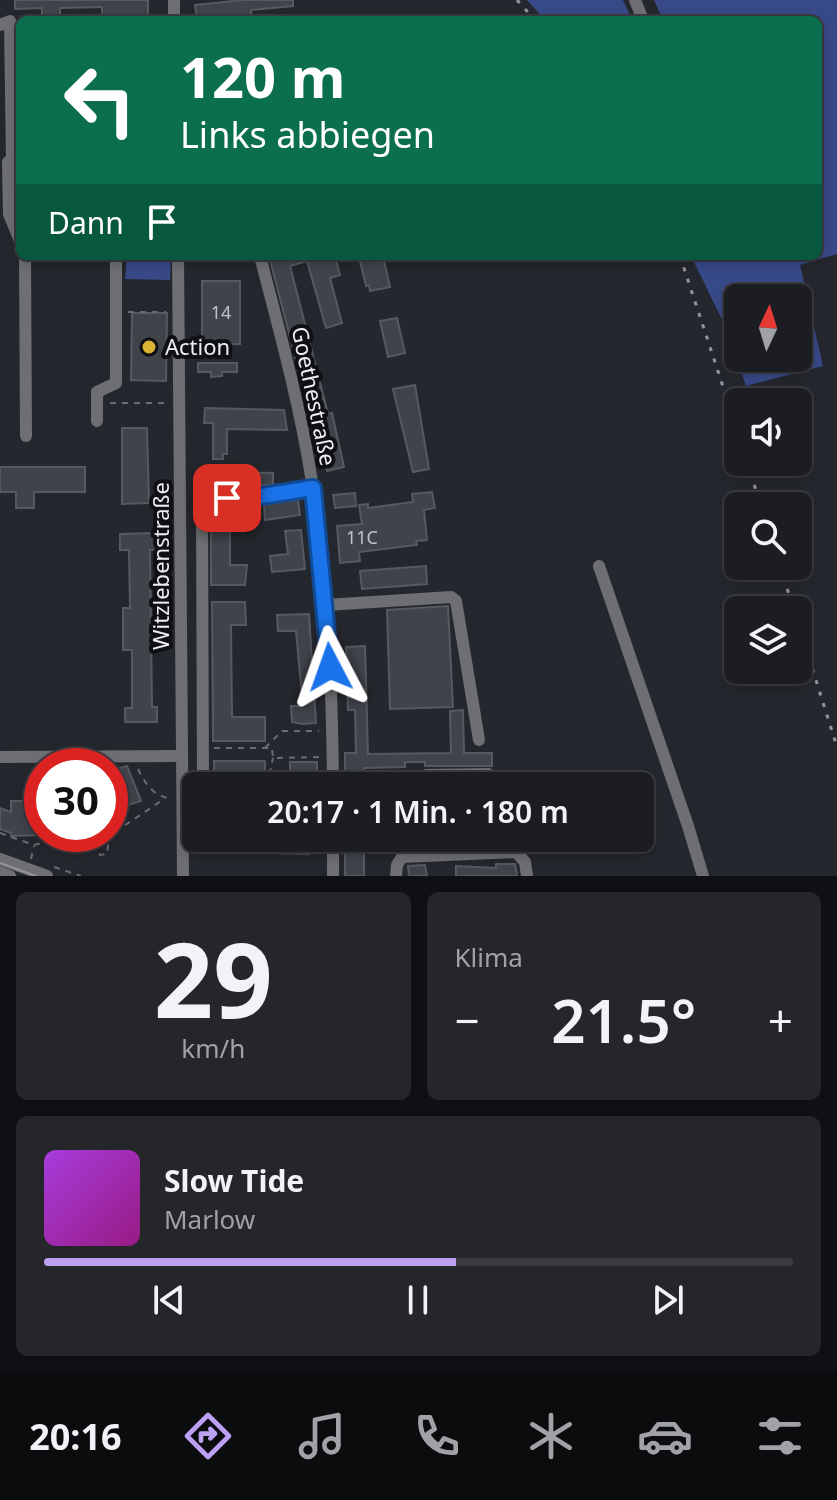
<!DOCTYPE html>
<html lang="de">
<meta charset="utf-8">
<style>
:root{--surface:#1c1d22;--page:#25262a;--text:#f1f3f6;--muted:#a0a2a5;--line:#3a3b40;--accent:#bca0f2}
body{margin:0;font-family:"Noto Sans",sans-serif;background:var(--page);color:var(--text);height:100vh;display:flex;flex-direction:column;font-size:30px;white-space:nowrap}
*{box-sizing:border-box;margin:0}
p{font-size:26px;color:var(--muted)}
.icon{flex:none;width:44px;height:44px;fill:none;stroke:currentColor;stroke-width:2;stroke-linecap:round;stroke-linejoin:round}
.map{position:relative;height:876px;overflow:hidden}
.panel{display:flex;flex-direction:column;gap:16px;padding:16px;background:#0f1013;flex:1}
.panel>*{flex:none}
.guide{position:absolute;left:16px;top:16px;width:806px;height:244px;border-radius:12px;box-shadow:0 4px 12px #0003,0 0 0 2px var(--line);background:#0b6e4f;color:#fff;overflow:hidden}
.needle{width:52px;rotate:4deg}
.controls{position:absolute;left:724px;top:284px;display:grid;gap:16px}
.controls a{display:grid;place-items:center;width:88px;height:88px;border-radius:12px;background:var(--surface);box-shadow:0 4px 12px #0003,0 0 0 2px var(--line);font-size:40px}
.speed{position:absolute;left:24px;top:748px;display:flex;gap:16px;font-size:40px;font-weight:700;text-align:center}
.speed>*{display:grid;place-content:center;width:104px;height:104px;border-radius:50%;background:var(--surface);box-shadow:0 4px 12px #0003,0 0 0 2px var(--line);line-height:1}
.speed .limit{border:12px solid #d22;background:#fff;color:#111}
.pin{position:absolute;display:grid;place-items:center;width:68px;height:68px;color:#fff;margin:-34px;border-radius:16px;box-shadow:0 4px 12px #0006}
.me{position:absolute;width:88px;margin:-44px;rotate:356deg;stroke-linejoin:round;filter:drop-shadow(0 0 6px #0008)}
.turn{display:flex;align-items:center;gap:28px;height:168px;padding:0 32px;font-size:36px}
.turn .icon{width:104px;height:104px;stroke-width:2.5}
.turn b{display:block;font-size:56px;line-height:68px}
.then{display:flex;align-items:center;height:76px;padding:0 32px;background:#0003;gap:16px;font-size:30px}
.big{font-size:60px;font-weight:600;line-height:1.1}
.panel .widget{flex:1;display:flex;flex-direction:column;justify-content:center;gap:12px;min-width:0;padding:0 28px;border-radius:12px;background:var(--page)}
.panel .dial{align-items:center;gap:0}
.dial b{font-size:104px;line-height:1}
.song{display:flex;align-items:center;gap:24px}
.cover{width:96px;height:96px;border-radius:12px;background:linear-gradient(135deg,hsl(280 70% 55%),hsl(310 70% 35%))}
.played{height:8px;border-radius:4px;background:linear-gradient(90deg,var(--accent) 55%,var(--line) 55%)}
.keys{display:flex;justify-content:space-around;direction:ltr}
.heat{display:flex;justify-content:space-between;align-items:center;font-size:44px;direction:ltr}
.panel .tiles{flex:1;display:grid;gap:16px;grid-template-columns:1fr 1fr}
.widget:last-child{grid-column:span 2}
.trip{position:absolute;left:182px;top:772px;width:472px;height:80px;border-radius:12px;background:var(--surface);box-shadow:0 4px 12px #0003,0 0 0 2px var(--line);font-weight:600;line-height:80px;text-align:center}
.dock{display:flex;height:128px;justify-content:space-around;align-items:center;background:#0b0c0e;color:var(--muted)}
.dock .icon{width:56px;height:56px}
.dock .selected{color:var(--accent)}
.dock b{font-size:36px;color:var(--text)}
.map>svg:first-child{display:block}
.green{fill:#384988;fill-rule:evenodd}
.building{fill:#40434a;stroke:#565960;stroke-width:2}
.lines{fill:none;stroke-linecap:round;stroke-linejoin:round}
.path{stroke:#6a6c72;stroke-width:2;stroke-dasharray:6 6;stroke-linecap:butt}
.minor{stroke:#6e6f73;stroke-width:12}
.tram{stroke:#94959b;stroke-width:2}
.rail{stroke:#94959b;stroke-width:3;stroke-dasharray:4 8;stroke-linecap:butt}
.route-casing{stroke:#114b97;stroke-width:20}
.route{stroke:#1a73e8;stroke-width:14}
.poi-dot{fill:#dbb233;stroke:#0f1013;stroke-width:3}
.labels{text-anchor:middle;stroke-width:8;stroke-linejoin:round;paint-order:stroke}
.number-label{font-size:18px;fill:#c2c3c9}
.poi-label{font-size:22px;fill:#edeef3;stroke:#0f1013;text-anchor:start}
.street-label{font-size:22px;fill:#edeef3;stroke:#0f1013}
</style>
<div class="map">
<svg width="837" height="876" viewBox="0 0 837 876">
<rect width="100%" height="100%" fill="#25272e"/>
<!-- green -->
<g class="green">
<polygon points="527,0 623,0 632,20 545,20"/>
<path d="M654,0H837V254L800,265L823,366L746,386L729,334L691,256H818V20H663ZM738,298H798V358H738Z"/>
<polygon points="127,256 171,256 170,280 125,279"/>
</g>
<!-- building -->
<g class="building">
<polygon points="15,0 148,0 148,18 102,19 102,7 60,8 60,18 42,18 42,8 15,9"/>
<polygon points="244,0 293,0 293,6 251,10 252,20 197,20 195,5"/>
<polygon points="269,256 335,256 340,275 330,278 342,323 326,328 307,261 290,266 328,414 332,413 344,467 327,471 314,413 310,414"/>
<polygon points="364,256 383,256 390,287 370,291 369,285 366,286 359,257"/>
<rect x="202" y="281" width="38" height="63"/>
<polygon points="132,313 167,313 166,381 131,380"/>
<polygon points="397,318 405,353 388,357 380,321"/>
<polygon points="198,363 237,363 237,372 222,372 222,376 211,377 211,372 198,372"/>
<polygon points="415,385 429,469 413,472 393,389"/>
<polygon points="205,408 284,410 287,430 227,429 227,454 223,454 223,459 213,459 213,423 204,423"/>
<polygon points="122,428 147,428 149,503 122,504"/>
<polygon points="0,467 85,467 85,492 34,492 34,508 16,508 16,492 0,492"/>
<polygon points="233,472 273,473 273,485 214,486 214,476 233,477"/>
<polygon points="432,492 435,508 424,510 427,540 416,541 417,545 359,552 360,561 340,563 337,526 362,524 359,505 368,504 368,508 413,502 412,494"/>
<polygon points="355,493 356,506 335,508 333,495"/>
<polygon points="298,499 300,515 265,520 264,505"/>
<polygon points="211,507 244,507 247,530 230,530 230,565 247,565 245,585 211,585"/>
<polygon points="301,530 305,569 272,572 270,556 288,554 285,531"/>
<polygon points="155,533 155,550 150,550 152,707 157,707 157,722 125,722 125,708 132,708 132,650 123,650 123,608 130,608 129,550 120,550 120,534"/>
<polygon points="426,566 427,584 362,589 360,571"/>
<polygon points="212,602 245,602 246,625 231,625 232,717 265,717 265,741 213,741"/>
<polygon points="448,606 453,707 390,709 387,610"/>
<polygon points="309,614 316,723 302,724 292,722 291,706 303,706 296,631 278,631 277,615"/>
<polygon points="365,646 368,754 451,753 450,711 463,710 464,753 492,753 492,766 425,766 425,762 405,762 405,767 364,768 364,786 345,786 345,753 356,753 355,710 348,710 346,647"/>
<polygon points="214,761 265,761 265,782 231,782 231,786 214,786"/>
<polygon points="290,762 317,762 317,786 301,786 301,779 290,779"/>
<polygon points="127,766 141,801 110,811 110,771"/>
<polygon points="11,801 42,801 42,835 11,836 11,833 0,829 0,808 11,812"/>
<polygon points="207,838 310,838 309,854 207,851"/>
<rect x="345" y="838" width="19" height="38"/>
<polygon points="496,864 515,864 517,876 456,876 456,866 496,868"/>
<polygon points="425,865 427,876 409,876 408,866"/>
</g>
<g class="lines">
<!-- path -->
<g class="path">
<polyline points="128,312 166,312"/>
<polyline points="110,403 167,403"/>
<polyline points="214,748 272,748 273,758 319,757"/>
<polyline points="265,748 282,731 319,731"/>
<path d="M138,769C144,782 154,797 169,798"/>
<polyline points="267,786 273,758"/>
<polyline points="0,833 34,845 46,842 92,843 109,836 164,799"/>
<polyline points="92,844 100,855 107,854 109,836"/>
<polyline points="31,859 34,846"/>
<polyline points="54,867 81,876"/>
</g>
<!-- minor -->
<g class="minor">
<polyline points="174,0 174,20"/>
<polyline points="635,0 643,20"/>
<polyline points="0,25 10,21 12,162"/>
<polyline points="8,162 9,214 20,241"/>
<polyline points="17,162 20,192"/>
<polyline points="25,256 26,436"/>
<polyline points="178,256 183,876"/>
<path d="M260,256C279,329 299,402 311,476C328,578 332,683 333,786"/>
<polyline points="97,421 97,392 116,383 116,256"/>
<polyline points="599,566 688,826 703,876"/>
<polyline points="326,605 451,597 456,601 479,740"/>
<polyline points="0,757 182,756"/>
<polyline points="203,786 202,502 206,498 249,498 313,488"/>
<polyline points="404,786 426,775 488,774 500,781 500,786"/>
<polyline points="433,838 436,842 491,838"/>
<polyline points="0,859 47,876"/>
<polyline points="0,872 10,876"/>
<polyline points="333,876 333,838"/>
<polyline points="396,876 397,865 402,857 516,852 525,862 527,876"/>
</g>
<!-- tram -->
<polyline class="tram" points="0,863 36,876"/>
<!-- rail -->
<g class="rail">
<polyline points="517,0 535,20"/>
<polyline points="680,256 738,432"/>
<polyline points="747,462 761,506"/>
<polyline points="780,566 794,610"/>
<polyline points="798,623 837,747"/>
</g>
</g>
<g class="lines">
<defs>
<polyline id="route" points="227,498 249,498 313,488 330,667"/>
</defs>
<!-- route casing -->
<use href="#route" class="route-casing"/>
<!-- route -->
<use href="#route" class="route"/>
</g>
<!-- markers -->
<circle class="poi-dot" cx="149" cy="347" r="8"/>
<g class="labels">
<!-- number labels -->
<g class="number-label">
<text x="221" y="319">14</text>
<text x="362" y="544">11C</text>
</g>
<!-- poi labels -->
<g class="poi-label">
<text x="165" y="355">Action</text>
</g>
<!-- street labels -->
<g class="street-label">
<text transform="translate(314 396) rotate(78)" y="8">Goethestraße</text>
<text transform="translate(161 566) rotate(-90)" y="8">Witzlebenstraße</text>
</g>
</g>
</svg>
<div class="controls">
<a><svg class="needle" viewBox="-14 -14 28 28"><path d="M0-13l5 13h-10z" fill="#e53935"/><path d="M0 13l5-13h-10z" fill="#a0a2a5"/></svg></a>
<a><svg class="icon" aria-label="sound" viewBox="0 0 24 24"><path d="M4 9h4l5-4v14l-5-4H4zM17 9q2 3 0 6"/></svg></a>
<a><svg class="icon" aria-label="search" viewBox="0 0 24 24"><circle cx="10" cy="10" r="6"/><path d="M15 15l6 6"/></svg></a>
<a><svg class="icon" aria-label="layers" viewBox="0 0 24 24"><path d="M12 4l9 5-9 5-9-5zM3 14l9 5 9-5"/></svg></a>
</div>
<div class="speed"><div class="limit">30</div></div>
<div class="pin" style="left:227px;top:498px;background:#d93025"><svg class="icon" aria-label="arrive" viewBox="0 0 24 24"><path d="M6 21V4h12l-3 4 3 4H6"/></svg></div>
<svg class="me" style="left:330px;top:667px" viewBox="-20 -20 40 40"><path d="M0-17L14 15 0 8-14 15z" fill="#1a73e8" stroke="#fff" stroke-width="4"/></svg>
<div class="trip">20:17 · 1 Min. · 180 m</div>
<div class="guide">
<div class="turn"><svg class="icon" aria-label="left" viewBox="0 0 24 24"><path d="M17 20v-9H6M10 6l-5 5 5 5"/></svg><div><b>120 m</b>Links abbiegen</div></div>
<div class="then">Dann<svg class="icon" aria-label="arrive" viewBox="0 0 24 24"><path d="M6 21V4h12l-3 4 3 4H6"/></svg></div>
</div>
</div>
<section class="panel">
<div class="tiles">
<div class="widget dial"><b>29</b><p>km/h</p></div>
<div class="widget"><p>Klima</p>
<div class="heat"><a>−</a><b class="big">21.5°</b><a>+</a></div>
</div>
<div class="widget">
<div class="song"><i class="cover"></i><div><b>Slow Tide</b><p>Marlow</p></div></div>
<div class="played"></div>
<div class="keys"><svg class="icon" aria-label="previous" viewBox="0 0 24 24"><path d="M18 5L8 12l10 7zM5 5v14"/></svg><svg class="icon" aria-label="pause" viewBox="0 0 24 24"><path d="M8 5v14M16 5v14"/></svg><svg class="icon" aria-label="next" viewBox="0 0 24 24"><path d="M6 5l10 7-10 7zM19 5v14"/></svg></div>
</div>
</div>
</section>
<nav class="dock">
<b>20:16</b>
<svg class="icon selected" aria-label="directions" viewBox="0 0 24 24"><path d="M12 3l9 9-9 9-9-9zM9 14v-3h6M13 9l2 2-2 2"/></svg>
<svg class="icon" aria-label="music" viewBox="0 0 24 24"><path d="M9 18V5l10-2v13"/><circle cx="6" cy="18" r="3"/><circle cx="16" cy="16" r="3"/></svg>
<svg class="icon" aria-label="phone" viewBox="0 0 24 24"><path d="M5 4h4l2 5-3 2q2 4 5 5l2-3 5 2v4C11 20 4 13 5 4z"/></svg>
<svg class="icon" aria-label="climate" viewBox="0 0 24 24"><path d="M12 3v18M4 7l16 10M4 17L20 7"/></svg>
<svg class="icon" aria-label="car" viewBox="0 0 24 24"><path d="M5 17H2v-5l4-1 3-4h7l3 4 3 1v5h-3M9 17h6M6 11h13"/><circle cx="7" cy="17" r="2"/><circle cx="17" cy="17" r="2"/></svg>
<svg class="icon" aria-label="filters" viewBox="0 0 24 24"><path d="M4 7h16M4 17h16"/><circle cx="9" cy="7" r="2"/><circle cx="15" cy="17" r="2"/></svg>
</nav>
